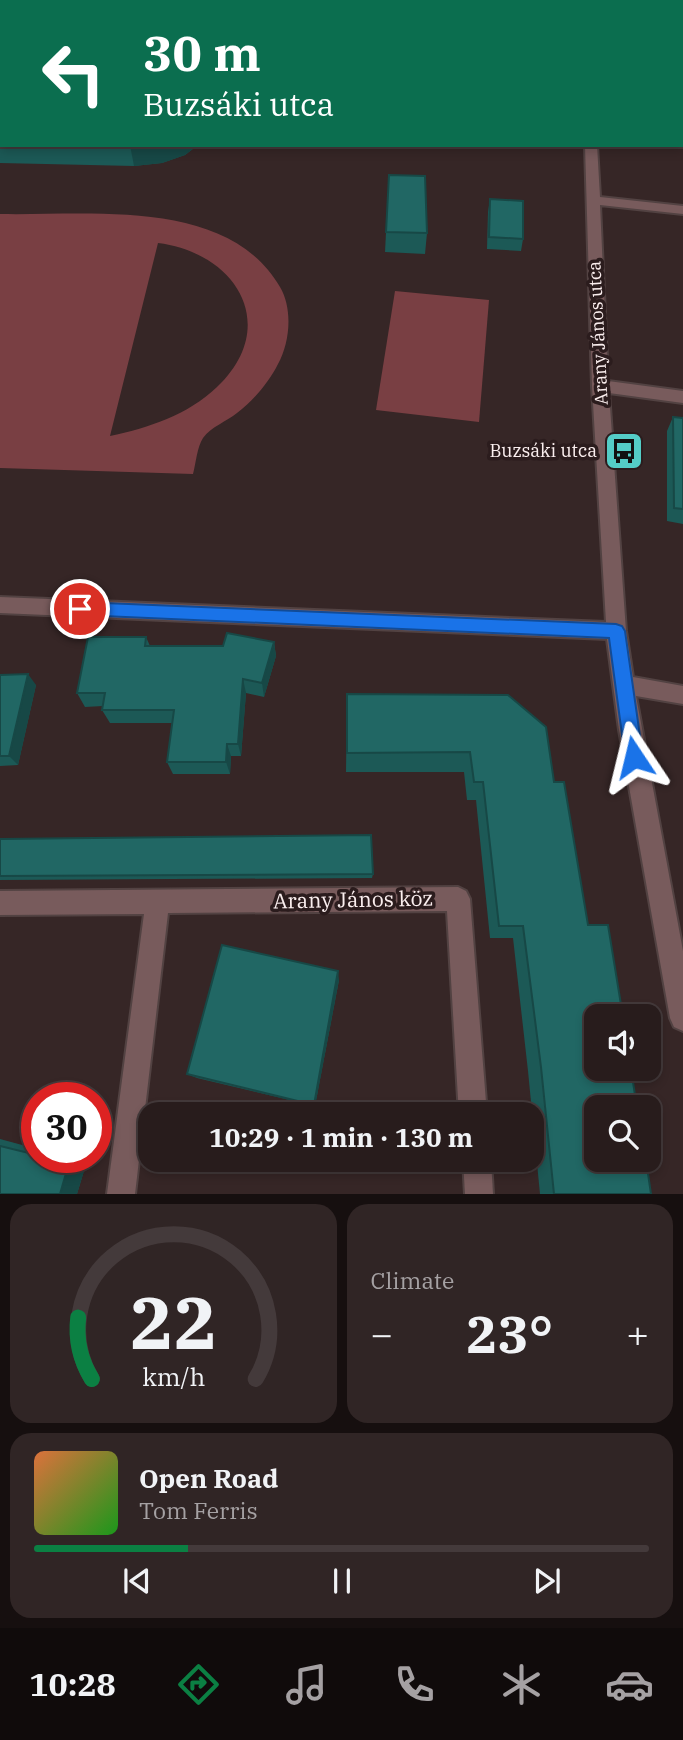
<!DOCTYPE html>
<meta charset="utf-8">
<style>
:root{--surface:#281c1c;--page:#302525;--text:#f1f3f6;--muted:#a5a1a3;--line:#443a3b;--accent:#0b8043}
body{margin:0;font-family:"IBM Plex Serif",serif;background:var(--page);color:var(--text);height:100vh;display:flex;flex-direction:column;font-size:26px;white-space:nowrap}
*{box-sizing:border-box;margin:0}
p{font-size:23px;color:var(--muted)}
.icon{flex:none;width:38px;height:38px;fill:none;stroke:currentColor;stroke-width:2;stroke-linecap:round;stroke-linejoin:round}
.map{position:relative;height:1194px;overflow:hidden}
.side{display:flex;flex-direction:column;gap:10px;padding:10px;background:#160f0f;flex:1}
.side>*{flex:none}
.hud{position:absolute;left:0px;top:0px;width:684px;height:147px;box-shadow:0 4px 10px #0003,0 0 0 2px var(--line);background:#0b6e4f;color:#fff;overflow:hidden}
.tools{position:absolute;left:584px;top:1004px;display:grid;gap:14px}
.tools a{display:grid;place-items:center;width:77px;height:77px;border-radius:14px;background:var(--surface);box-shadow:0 4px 10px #0003,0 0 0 2px var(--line);font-size:35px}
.speed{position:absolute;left:21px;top:1082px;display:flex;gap:14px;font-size:35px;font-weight:700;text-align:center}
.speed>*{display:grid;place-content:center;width:91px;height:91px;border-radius:50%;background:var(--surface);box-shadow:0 4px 10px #0003,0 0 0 2px var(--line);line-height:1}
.speed .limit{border:10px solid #d22;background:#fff;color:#111}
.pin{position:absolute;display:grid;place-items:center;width:60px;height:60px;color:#fff;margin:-30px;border:4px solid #fff;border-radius:50%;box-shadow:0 2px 7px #0007}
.me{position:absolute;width:77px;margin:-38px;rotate:350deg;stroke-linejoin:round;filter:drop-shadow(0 0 5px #0008)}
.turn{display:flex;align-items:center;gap:24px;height:147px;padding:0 28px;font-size:32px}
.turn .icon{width:91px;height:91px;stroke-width:2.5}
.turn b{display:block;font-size:49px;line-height:60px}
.big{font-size:52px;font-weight:700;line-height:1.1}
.side .widget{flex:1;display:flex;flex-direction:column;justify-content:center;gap:10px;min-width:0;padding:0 24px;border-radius:21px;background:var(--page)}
.side .dial{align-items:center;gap:0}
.dial svg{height:182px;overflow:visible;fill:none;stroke:var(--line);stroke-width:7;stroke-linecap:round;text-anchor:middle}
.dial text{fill:var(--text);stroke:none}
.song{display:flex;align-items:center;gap:21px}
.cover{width:84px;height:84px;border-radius:10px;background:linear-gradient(135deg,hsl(20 70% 55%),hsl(120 70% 35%))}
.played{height:7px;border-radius:4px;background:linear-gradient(90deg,var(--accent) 25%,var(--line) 25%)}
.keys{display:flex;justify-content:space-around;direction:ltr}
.heat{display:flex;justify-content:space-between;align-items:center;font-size:38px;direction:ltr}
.side .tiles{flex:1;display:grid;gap:10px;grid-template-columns:1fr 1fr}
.widget:last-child{grid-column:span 2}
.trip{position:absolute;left:138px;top:1102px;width:406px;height:70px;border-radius:21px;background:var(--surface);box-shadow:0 4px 10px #0003,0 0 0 2px var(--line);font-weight:700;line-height:70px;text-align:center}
.dock{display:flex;height:112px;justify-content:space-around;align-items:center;background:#100b0b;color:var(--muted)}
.dock .icon{width:49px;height:49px}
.dock .on{color:var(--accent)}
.dock b{font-size:32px;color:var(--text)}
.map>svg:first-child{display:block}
.green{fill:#793f43;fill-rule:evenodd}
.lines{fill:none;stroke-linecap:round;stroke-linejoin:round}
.minor-casing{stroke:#524242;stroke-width:4}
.minor{fill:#785b5c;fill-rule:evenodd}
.wall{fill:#1c5956}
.shaded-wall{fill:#174846}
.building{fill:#216764;stroke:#174846;stroke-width:2}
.route{fill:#1a73e8;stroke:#114b97;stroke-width:2}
.labels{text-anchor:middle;stroke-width:7;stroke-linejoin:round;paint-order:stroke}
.street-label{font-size:18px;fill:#fbefef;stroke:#2b1c1d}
.poi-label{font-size:18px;fill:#fbefef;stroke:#2b1c1d;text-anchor:end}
.near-street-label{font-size:21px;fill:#fbefef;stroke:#2b1c1d}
</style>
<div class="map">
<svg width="683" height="1194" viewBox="0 0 683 1194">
<rect width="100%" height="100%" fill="#362626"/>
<!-- green -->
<g class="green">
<path d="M0,214C90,216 228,197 280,287C293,309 290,342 278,364C269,382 254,400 237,413C227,421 211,427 203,438C197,447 196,463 193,474L0,468ZM158,243C237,253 281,326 217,387C188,415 148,428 110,436Z"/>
<polygon points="395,291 489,300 479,422 376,410"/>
</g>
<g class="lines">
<defs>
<g id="minor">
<polygon points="393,0 405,0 406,2 394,2"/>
<polygon points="617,0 627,0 616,2"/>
<rect x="682" y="52" width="1" height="6"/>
<polygon points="585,145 597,145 600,197 683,206 683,214 600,205 608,381 683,391 683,403 609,393 626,631 633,677 683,686 683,704 636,696 683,951 683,1031 674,1027 670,1018 619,730 607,639 0,613 0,597 606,622 592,386"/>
<polygon points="458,887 466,891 470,899 487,1115 459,1115 447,911 168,913 135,1194 107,1194 144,914 0,915 0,891"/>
<polygon points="463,1160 491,1160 493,1194 465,1194"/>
</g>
</defs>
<!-- minor casing -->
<use href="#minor" class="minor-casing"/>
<!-- minor -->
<use href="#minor" class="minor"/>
</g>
<!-- wall -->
<g class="wall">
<polygon points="1,0 146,0 146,2 2,2"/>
<polygon points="0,38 2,38 2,145 198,145 185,155 162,163 134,166 0,163"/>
<polygon points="389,175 427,233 425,254 385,252"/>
<polygon points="490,199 523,239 521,251 487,249 488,212"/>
<polygon points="673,417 683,418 683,530 683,524 667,521 667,431"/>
<polygon points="146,637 150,646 223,646 274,642 276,656 264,697 246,693 241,756 231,756 230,774 173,774 167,762 172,723 110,723 102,710 103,706 85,707 77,693"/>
<polygon points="0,675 36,685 18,765 0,766"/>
<polygon points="347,694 554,782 651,1194 540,1194 528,1071 513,938 490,938 476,800 467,800 464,772 346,772"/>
<polygon points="0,839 373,874 372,878 0,880"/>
<polygon points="339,980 315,1106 197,1078 187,1074"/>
<polygon points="0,1139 37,1149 37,1157 69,1157 87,1161 77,1194 0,1194"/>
</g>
<!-- shaded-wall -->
<g class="shaded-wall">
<polygon points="136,0 146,0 146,2 133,2"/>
<polygon points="130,145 198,145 185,155 162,163 134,166"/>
<polygon points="274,642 276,656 264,697 262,683"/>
<polygon points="28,674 36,685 18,765 9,756"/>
<polygon points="243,679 246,693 241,756 238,744"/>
<polygon points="227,744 231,756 230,774 226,762"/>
<polygon points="338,971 339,980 315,1106 314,1105"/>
<polygon points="87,1161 77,1194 60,1194 69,1163"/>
</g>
<!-- building -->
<g class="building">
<polygon points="16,0 136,0 133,2 19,2"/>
<polygon points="515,0 564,0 564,2 521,2 514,1"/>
<rect x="0" y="38" width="2" height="100"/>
<polygon points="389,175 425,176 427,233 386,232"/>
<polygon points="490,199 523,201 523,239 489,237"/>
<polygon points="673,417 683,418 683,509 674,508"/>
<polygon points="227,633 274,642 262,683 243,679 238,744 227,744 226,762 167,762 174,710 102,710 105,693 77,693 88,637 146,637 145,646 223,646"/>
<polygon points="28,674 9,756 0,756 0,675"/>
<polygon points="347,694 508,695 546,727 554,782 564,782 588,925 608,925 623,1017 597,1017 597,1069 631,1069 637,1108 597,1108 597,1160 646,1160 651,1194 554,1194 541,1067 523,926 499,926 483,782 474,782 470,752 347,753"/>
<polygon points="371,835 373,874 0,876 0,839"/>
<polygon points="222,945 338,971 314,1105 187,1074"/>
<polygon points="0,1146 37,1155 37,1157 43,1157 69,1163 60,1194 0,1194"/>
</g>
<!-- route -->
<polygon class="route" points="80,602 616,624 622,626 625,631 643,757 641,763 634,765 628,763 625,757 609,638 80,615 75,613 72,609 75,604"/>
<!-- icons -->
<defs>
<symbol id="bus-square" viewBox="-11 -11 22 22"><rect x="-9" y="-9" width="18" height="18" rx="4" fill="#54cdc7" stroke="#2b1c1d"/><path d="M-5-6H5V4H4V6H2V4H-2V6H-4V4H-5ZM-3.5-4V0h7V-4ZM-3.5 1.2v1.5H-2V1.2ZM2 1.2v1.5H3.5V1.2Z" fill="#111"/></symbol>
</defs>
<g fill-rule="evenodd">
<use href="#bus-square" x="602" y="429" width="44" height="44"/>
</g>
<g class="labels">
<!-- street labels -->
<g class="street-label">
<text transform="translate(598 333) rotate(-93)" y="6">Arany János utca</text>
</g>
<!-- poi labels -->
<g class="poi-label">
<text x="597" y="457">Buzsáki utca</text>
</g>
<!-- near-street labels -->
<g class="near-street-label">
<text transform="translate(353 900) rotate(-1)" y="7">Arany János köz</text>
</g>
</g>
</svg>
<div class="tools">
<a><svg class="icon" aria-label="sound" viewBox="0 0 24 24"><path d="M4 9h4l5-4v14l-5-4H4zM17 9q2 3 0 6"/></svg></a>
<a><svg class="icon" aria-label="search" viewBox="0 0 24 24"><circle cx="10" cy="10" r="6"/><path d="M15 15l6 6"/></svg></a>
</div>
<div class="speed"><div class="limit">30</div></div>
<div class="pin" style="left:80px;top:609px;background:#d93025"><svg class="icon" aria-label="arrive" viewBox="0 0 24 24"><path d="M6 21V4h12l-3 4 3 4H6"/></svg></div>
<svg class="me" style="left:634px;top:757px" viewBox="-20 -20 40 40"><path d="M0-17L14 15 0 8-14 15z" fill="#1a73e8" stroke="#fff" stroke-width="4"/></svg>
<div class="trip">10:29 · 1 min · 130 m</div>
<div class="hud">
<div class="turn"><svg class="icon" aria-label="left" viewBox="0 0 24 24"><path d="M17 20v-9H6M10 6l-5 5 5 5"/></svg><div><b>30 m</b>Buzsáki utca</div></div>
</div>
</div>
<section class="side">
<div class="tiles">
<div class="widget dial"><svg viewBox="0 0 100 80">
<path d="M14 69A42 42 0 1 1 86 69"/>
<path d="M14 69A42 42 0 0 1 8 42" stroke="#0b8043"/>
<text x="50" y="56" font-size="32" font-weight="700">22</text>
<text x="50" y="72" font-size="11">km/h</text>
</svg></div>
<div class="widget"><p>Climate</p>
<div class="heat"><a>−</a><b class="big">23°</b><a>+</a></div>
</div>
<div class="widget">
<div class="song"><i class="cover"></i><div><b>Open Road</b><p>Tom Ferris</p></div></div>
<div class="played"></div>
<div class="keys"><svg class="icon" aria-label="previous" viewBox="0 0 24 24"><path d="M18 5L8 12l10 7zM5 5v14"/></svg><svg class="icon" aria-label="pause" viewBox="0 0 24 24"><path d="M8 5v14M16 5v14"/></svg><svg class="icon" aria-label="next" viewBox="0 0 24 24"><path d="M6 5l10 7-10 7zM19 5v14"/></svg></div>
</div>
</div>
</section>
<nav class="dock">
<b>10:28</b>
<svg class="icon on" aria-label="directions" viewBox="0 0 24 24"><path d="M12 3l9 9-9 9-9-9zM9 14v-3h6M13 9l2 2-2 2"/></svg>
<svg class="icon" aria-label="music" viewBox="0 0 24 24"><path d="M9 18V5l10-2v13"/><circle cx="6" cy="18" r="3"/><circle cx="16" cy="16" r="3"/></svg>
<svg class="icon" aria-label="phone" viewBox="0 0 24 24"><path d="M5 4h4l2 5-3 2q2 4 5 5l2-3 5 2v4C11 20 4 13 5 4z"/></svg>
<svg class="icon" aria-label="climate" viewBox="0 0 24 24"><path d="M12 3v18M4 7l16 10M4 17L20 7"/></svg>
<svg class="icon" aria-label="car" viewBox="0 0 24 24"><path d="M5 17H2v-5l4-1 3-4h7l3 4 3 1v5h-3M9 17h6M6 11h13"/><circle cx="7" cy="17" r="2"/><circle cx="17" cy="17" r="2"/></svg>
</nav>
